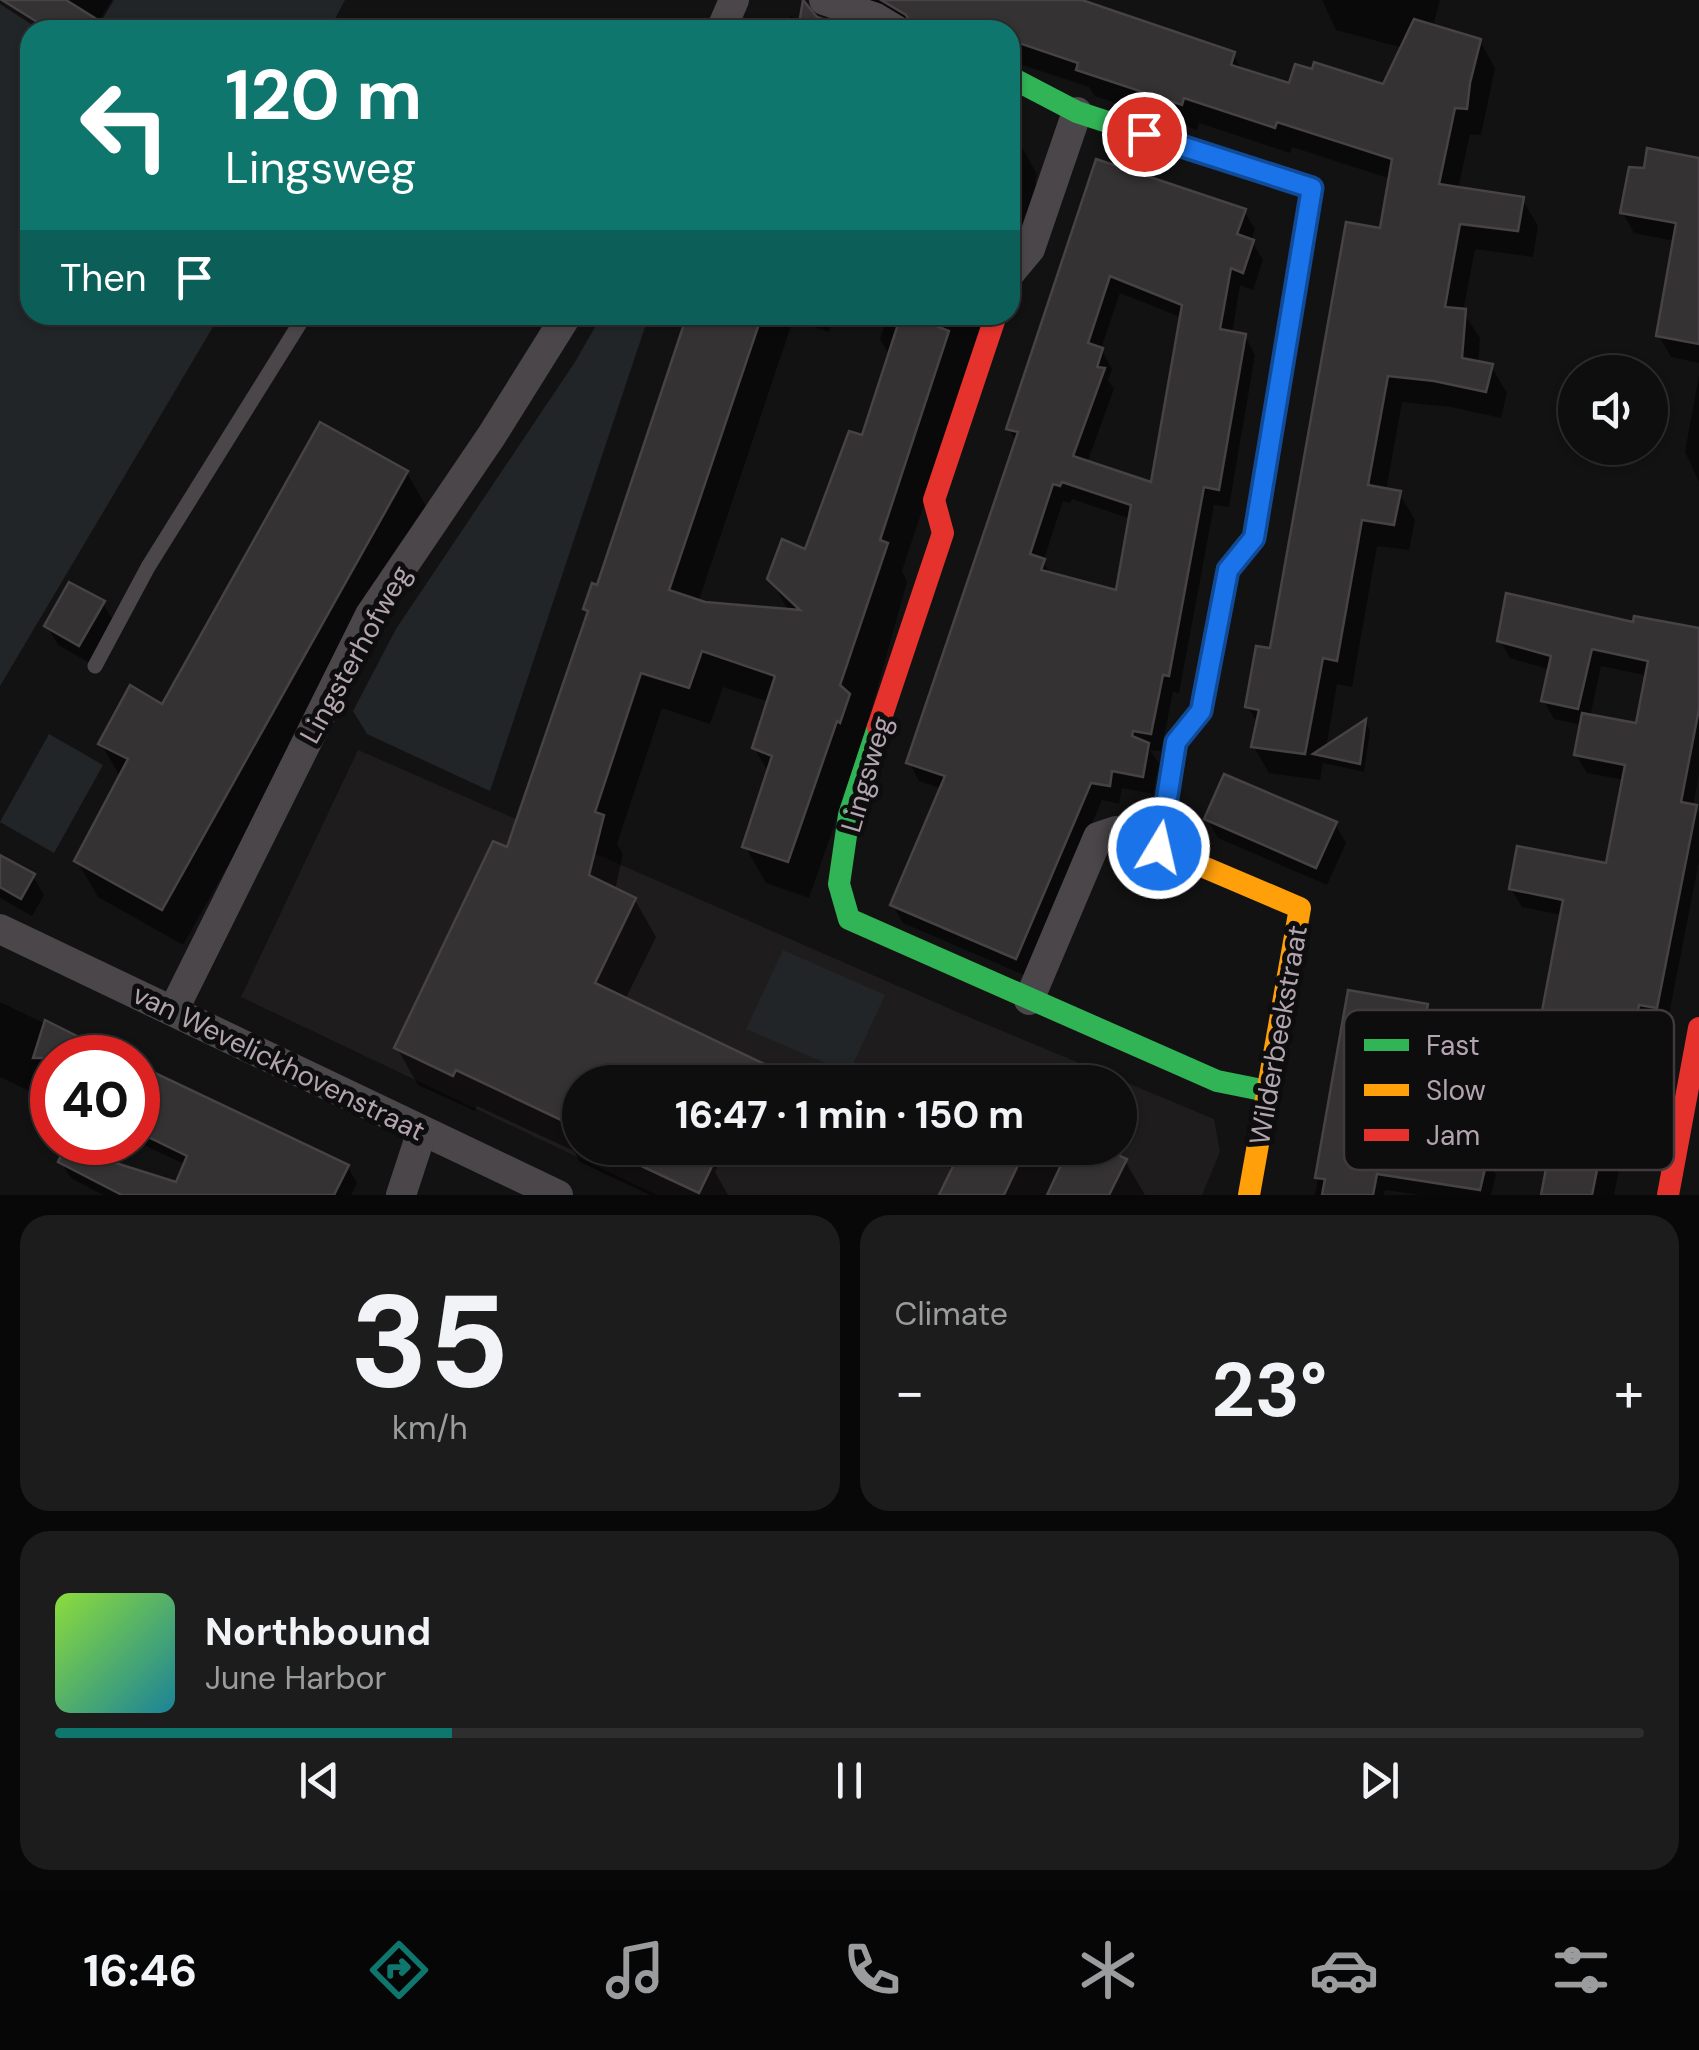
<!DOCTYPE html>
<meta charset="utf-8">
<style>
:root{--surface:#0e0e0e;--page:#1c1c1c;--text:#f1f3f6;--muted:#9b9c9e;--line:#2e2e2e;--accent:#0f766e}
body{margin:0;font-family:"DM Sans",sans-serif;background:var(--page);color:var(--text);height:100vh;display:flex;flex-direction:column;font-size:38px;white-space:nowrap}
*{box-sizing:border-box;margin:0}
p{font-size:32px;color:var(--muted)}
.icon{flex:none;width:55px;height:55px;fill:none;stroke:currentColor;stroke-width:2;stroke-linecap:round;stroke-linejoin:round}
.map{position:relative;height:1195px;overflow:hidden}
.panel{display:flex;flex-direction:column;gap:20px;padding:20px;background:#080808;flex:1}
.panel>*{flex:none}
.guide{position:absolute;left:20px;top:20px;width:1000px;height:305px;border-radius:30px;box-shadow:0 2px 8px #0004,0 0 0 2px var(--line);background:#0f766e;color:#fff;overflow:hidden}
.fabs{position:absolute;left:1558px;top:355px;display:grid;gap:20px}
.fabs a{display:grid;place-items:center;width:110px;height:110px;border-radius:50%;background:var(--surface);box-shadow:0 2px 8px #0004,0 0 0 2px var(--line);font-size:50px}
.speed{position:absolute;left:30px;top:1035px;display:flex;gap:20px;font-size:50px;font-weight:700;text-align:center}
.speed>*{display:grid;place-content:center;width:130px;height:130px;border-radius:50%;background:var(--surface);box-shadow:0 2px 8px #0004,0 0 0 2px var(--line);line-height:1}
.speed .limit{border:15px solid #d22;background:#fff;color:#111}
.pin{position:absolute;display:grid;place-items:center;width:85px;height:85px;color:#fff;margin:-42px;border:5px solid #fff;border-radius:50%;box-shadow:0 2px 10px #0007}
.me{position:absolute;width:110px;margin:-55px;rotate:9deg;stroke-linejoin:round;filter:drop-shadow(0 0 8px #0008)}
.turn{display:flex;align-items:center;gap:35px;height:210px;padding:0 40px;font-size:45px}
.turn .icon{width:130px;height:130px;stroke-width:2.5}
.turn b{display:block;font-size:70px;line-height:85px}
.then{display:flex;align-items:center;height:95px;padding:0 40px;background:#0003;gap:20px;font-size:38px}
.big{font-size:75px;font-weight:700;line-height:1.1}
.panel .tile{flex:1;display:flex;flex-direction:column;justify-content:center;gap:15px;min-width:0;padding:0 35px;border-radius:30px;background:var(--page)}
.panel .dial{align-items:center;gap:0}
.dial b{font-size:130px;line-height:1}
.song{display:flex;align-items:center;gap:30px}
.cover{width:120px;height:120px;border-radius:15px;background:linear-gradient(135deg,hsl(90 70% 55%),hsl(190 70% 35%))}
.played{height:10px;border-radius:5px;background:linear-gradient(90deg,var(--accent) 25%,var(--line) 25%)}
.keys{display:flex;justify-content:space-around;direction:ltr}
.heat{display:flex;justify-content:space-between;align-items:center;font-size:55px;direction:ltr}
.panel .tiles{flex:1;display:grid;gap:20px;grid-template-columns:1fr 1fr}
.tile:last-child{grid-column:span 2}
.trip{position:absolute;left:562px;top:1065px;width:575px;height:100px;border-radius:50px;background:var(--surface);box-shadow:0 2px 8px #0004,0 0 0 2px var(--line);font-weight:700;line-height:100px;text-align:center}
.tabs{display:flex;height:160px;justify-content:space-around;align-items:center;background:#060606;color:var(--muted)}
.tabs .icon{width:70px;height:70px}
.tabs .on{color:var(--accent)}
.tabs b{font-size:45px;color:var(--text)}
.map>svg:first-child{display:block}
.built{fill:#1e1c1d;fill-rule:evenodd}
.green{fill:#222528}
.shadow{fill:#0007;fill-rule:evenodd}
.building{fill:#353234;stroke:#464245;stroke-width:2.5;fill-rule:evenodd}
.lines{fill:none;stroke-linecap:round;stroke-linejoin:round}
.lane{stroke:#4a4649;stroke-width:15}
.street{stroke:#4a4649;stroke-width:30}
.fast{stroke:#30b455;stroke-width:22}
.slow{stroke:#ff9f0a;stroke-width:22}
.jam{stroke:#e5322d;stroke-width:22}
.route-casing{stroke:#114b97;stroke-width:25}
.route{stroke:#1a73e8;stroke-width:18}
.labels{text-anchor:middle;stroke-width:10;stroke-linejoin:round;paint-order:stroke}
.street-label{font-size:28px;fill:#b3a4b0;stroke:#0e0d0d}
.key{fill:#0e0d0d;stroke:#403a3e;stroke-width:2.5}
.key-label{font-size:28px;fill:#b3a4b0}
</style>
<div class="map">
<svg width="1699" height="1195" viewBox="0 0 1699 1195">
<rect width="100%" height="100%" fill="#131212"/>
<!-- built -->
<path class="built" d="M358,750L971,1018L1214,1119L1220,1152L1202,1195H657L241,997ZM580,1082H1120V1148H580Z"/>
<!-- green -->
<g class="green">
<polygon points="114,0 345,0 329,30 96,30"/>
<polygon points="0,4 40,30 30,30 30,315 220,315 0,686"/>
<polygon points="602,315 649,315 490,791 367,734 353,711 396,629 575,362"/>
<polygon points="49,734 103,765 54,853 0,822"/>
<polygon points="783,950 885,995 849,1073 746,1029"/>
</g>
<!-- shadow -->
<g class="shadow">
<polygon points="0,0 112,0 93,30 45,30"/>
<polygon points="845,0 1076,0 1233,54 1243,72 1290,87 1384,87 1403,48 1336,30 1322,0 1440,0 1433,27 1480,41 1495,68 1481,135 1470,134 1458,189 1522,199 1538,226 1533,257 1475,249 1463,312 1480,338 1478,364 1491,366 1507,393 1501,418 1451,407 1402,402 1386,491 1399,493 1415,520 1409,550 1377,546 1352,687 1337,684 1326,749 1365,722 1370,730 1364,772 1323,763 1320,780 1269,773 1254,747 1258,724 1248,707 1272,651 1382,231 1391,179 1292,147 1290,153 1199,123 1197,130 1095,96 1089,87 1010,61 1010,30 946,30"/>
<polygon points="790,16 821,27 846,30 785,30"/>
<polygon points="1010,135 1016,137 1037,174 1035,181 1044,197 1010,275"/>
<polygon points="1699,160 1699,363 1671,357 1659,336 1675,241 1634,233 1622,212 1646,171"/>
<path d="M1098,162L1244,211L1255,229L1251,240L1263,260L1253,290L1240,285L1232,334L1245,336L1255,355L1229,507L1214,505L1179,693L1173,692L1161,751L1150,750L1159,764L1153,794L1122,788L1119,804L1102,800L1026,976L903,923L893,905L943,789L919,781L909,762L1017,443L1009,429ZM1120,293L1183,318L1153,485L1087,463L1114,389L1108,380L1112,369L1101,349ZM1072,499L1131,519L1118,593L1052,576L1043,562L1063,501L1070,503Z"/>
<polygon points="690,315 834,315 829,332 793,320 698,603 789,611 770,579 806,553 863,438 890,357 880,339 888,315 987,315 902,571 907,582 858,757 809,898 766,883 745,846 769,773 754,748 769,702 723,687 710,724 662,708 617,844 623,854 615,890 635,900 656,937 625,1000 760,1065 770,1082 580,1082 580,1148 726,1148 715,1172 728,1195 650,1195 580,1162 574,1151 477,1106 475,1111 418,1085 397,1048 508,851 589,616 585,609 599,588"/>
<polygon points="1699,375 1699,482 1685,452"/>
<polygon points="407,473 428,510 183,945 98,897 77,861 121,778 101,744 163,707"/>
<polygon points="103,603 114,622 90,663 58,645 47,626"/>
<path d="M1635,626L1699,631V774L1693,807L1699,814V861L1667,1025L1648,1021L1614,1195H1544L1552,1152L1486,1138L1476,1120L1480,1100L1404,1086L1394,1143L1487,1159L1496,1175L1491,1195H1420L1385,1190L1384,1195H1315L1350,993L1426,1006L1436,1022L1431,1044L1483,1053L1492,1069L1489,1090L1561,1104L1572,1048L1552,1045L1541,1027L1563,915L1522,907L1511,889L1608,866L1625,780L1587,773L1576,755L1582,725L1554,719L1544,701L1551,670L1510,658L1500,640ZM1601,666L1648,676L1638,726L1590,717Z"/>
<polygon points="1207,819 1335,824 1346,843 1327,885 1218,838"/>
<polygon points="0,858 33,876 44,895 32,916 0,898"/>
<polygon points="0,1002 117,1058 52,1058 52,1102 0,1077"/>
<polygon points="138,1067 347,1166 357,1183 351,1195 103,1195 71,1178 61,1162 178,1186 186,1165 138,1142"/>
<polygon points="947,1148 1016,1148 1062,1169 1072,1148 1097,1148 1125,1161 1145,1195 942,1195 952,1172 943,1156"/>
</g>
<!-- building -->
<g class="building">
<polygon points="2,0 66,0 114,30 50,30"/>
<polygon points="803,0 817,17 853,30 798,30"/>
<polygon points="881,0 1082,0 1235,52 1231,65 1289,83 1295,64 1312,69 1314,62 1383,84 1414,19 1481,39 1470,83 1467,109 1455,108 1439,184 1524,197 1518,231 1460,224 1451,273 1445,307 1466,309 1462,358 1493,364 1486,392 1434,381 1388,376 1368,485 1401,491 1394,525 1362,520 1337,661 1323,658 1305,754 1251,747 1259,710 1245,707 1256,646 1270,648 1346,222 1380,228 1392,159 1277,122 1275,128 1184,98 1182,105 1076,70 1078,63 1010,40 1010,30 915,30 906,15"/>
<polygon points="1647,148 1699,158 1699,344 1656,336 1676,223 1620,213 1629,167 1644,168"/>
<path d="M1096,159L1246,209L1237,234L1254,240L1243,273L1231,268L1220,329L1246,334L1219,490L1204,487L1169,676L1163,675L1151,734L1133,731L1132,736L1149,743L1143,777L1112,771L1110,786L1091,783L1016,959L890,905L945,776L906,763L1018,432L1006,429ZM1110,276L1182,305L1151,482L1073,456L1105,368L1097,367L1103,348L1088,343ZM1062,482L1131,505L1116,590L1041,570L1045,559L1030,554L1053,484L1060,486Z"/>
<polygon points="687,315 762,315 669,590 705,602 800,610 767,579 782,539 805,549 849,431 862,435 901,315 939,315 936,326 949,331 880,540 888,543 840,685 850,694 840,723 837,721 788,862 742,847 772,756 752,748 775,676 702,651 689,688 641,673 595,812 604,815 589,875 636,898 595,983 802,1082 580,1082 580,1129 456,1070 453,1076 394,1048 493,841 507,847 588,611 583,609 592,583 597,585"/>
<polygon points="320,422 408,471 162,910 74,861 128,759 98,744 130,685 162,704"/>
<polygon points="69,582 105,601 79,646 44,626"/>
<polygon points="1506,593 1633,622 1634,616 1699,628 1699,709 1681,802 1697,805 1657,1008 1639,1005 1609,1162 1599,1160 1592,1195 1541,1195 1552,1137 1473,1120 1480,1085 1559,1101 1572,1032 1539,1027 1563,900 1509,889 1517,846 1606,863 1625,765 1574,755 1582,713 1636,723 1648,661 1592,649 1578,709 1541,701 1551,656 1497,641"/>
<polygon points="1366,719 1360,764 1313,754"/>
<polygon points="1224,774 1337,822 1316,868 1204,819"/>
<polygon points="0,855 35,874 21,899 0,887"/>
<polygon points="1348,990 1428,1004 1421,1039 1484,1051 1478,1086 1396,1071 1383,1139 1488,1156 1480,1190 1377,1174 1373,1195 1322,1195 1325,1179 1315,1178"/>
<polygon points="45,1020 121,1058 33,1058"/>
<polygon points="138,1065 349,1165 334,1195 122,1195 58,1162 65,1147 176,1182 187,1156 138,1132"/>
<polygon points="603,1148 678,1148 713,1164 699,1193"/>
<polygon points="962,1148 1026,1148 1004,1195 939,1195"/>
<polygon points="1069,1148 1103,1148 1127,1159 1109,1195 1047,1195"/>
</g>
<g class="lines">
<!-- lane -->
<polyline class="lane" points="95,666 148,567 305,315"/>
<!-- street -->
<g class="street">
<polyline points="824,0 876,18 896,30"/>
<polyline points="721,30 734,0"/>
<polyline points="1010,273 1030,249 1077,112"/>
<polyline points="0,929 558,1195"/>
<polyline points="1029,1000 1098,837 1116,831 1159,848"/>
<polyline points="173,1011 370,615 492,435 567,315"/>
<polyline points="401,1195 422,1131"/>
</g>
<!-- fast -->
<g class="fast">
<polyline points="1010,77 1077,112 1312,189 1254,538 1228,570 1206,687"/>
<polyline points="878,727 849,815 839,884 849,919 1217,1081 1267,1091"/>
</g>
<!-- slow -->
<polyline class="slow" points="1206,687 1201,711 1177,742 1159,848 1300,908 1249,1195"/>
<!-- jam -->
<g class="jam">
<polyline points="878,727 943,533 934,500 996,315"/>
<polyline points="1668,1195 1699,1028"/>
</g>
</g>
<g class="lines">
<defs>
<polyline id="route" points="1144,134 1312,188 1254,538 1228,570 1201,711 1176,742 1159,848"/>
</defs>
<!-- route casing -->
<use href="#route" class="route-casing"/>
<!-- route -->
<use href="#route" class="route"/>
</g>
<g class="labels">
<!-- street labels -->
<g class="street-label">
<text transform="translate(355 654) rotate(-61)" y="10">Lingsterhofweg</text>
<text transform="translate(866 774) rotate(-74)" y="10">Lingsweg</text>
<text transform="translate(1278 1035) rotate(-80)" y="10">Wilderbeekstraat</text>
<text transform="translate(279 1062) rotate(26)" y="10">van Wevelickhovenstraat</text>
</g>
</g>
<!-- legend -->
<rect x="1344" y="1010" width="330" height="160" rx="15" class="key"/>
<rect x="1364" y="1039" width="45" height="12" fill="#30b455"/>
<rect x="1364" y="1084" width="45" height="12" fill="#ff9f0a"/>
<rect x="1364" y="1129" width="45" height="12" fill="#e5322d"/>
<g class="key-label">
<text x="1426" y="1055">Fast</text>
<text x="1426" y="1100">Slow</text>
<text x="1426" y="1145">Jam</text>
</g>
</svg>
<div class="fabs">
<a><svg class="icon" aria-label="sound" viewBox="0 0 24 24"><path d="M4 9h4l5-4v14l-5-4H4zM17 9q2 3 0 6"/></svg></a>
</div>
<div class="speed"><div class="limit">40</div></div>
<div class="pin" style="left:1144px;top:134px;background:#d93025"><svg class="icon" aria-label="arrive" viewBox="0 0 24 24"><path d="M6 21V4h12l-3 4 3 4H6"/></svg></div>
<svg class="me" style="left:1159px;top:848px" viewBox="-20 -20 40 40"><circle r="17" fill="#1a73e8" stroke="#fff" stroke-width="3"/><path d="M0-11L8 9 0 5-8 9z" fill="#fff"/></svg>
<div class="trip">16:47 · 1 min · 150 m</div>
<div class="guide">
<div class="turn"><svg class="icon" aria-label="left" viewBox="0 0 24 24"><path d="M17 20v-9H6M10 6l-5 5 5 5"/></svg><div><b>120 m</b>Lingsweg</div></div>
<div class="then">Then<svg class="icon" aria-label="arrive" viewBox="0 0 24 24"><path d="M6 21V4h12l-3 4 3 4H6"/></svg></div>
</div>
</div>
<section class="panel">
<div class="tiles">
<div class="tile dial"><b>35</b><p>km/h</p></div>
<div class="tile"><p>Climate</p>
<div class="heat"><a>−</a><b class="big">23°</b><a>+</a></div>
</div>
<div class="tile">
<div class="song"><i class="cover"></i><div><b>Northbound</b><p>June Harbor</p></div></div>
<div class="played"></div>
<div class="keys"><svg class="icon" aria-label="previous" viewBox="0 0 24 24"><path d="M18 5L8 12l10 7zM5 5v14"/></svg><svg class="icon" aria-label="pause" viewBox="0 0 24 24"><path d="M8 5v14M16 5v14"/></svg><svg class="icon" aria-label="next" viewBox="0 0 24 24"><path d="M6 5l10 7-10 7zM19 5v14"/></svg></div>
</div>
</div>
</section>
<nav class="tabs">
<b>16:46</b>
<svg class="icon on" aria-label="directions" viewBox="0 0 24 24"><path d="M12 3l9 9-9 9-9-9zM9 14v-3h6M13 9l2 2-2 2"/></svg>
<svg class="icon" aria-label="music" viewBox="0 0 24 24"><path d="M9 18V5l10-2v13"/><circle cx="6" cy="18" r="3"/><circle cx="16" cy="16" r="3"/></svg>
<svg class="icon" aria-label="phone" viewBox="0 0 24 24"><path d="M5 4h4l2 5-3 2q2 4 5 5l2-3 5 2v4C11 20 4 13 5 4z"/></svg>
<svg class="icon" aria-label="climate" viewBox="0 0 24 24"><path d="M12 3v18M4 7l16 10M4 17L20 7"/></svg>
<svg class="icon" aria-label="car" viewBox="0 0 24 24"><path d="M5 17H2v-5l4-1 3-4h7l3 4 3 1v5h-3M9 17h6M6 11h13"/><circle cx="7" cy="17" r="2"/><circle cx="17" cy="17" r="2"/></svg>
<svg class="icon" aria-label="filters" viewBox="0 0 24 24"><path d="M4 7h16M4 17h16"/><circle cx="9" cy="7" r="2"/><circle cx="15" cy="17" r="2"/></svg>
</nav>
